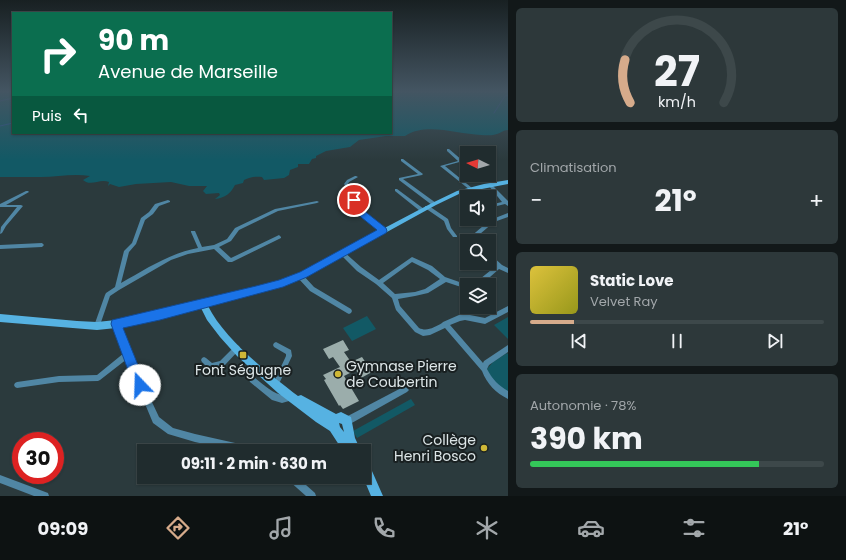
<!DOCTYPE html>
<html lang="fr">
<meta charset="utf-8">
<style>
:root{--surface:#202c2e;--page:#2d383a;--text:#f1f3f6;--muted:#a2a7aa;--line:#3d484a;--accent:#d6ab8b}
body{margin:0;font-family:Poppins,sans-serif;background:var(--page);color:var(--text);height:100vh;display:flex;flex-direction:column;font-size:15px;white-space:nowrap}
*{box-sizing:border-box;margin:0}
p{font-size:13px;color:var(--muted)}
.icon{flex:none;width:22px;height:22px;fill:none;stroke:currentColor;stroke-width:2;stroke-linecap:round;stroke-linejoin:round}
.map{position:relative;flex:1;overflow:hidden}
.details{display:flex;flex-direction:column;gap:8px;padding:8px;background:#121819;width:338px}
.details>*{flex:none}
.top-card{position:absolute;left:12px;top:12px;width:380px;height:122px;border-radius:0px;box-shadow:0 1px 3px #0004,0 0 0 1px var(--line);background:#0b6e4f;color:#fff;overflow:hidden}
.needle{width:26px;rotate:275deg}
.controls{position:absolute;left:460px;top:146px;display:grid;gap:8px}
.controls a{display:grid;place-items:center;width:36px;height:36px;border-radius:0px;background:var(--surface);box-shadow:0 1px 3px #0004,0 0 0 1px var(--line);font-size:20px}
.speed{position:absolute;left:12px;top:432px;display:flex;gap:8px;font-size:20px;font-weight:700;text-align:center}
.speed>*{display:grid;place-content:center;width:52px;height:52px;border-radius:50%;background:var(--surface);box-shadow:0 1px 3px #0004,0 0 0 1px var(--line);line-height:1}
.speed .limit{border:6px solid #d22;background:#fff;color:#111}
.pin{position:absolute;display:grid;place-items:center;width:34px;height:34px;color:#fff;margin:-17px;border:2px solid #fff;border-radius:50%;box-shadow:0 1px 4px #0007}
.me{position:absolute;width:44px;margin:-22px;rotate:339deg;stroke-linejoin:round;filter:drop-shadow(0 0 3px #0008)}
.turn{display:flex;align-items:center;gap:14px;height:84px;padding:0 20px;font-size:18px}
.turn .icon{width:52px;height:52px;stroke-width:2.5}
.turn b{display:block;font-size:28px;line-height:34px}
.then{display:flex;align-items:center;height:38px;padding:0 20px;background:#0003;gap:8px;font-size:15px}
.big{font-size:30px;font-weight:700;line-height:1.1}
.details .widget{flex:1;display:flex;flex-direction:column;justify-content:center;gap:6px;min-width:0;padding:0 14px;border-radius:6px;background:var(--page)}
.details .dial{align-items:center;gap:0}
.dial svg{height:104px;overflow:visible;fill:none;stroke:var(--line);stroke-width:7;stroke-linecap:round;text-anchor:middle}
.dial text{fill:var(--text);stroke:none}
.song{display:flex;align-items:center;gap:12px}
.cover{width:48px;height:48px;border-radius:6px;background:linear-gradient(135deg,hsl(50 70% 55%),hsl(60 70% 35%))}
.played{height:4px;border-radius:2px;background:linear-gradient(90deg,var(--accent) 15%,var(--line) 15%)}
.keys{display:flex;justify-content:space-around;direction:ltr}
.heat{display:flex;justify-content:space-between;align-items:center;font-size:22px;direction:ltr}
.charge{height:6px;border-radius:3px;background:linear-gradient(90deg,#34c759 78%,var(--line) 0)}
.trip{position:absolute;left:137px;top:444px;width:234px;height:40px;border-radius:0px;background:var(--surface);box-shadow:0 1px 3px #0004,0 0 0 1px var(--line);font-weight:700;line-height:40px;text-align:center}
.tab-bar{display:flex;height:64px;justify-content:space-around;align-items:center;background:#0d1212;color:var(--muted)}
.tab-bar .icon{width:28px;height:28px}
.tab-bar .selected{color:var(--accent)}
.tab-bar b{font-size:18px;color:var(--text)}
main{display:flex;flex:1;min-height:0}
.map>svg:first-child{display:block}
.green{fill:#125965}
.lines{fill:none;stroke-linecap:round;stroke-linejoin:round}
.stream{stroke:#29528b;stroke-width:1}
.building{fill:#9badab}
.street{fill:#5086a4;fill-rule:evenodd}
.secondary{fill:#56b2e2;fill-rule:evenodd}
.route{fill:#1a73e8;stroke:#114b97}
.poi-dot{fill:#cfb837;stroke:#192021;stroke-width:1.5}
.labels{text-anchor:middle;stroke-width:4;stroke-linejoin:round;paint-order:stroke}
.near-poi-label{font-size:14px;fill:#dde6e8;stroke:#192021;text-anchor:start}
</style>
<main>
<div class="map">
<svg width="508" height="496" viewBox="0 0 508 496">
<rect width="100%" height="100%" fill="#2b3a3d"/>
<!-- green -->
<g class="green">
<path d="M0,91H13V133H391V91H508V130C503,130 501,133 497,134C492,136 486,135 481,135C457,134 426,122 405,136H386L359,140L350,147L326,151L316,156V158L312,159L309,164H298V167L290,170L289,175L284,178L264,180L262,177C255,176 250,177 244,180L243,183L235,185C231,193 225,198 215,199L220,195L219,193L206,194L203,191L207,186H189L171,182L136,184L119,187L110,184L108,186L109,182C100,178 91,187 83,180L90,176C74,173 57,177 41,177C27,177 13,177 0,177Z"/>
<polygon points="367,316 376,329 352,341 343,328"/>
<polygon points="508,317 508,339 494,325"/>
<path d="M507,353L508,354V392C499,387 490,379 487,369L493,362Z"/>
<polygon points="411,399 415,405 357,438 353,431"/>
</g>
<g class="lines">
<!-- stream -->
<g class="stream">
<polyline points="0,101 13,98"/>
<polyline points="494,113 505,96 508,95"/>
<polyline points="0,126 13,123"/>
</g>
</g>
<!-- building -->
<polygon class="building" points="343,340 349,350 344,352 351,362 362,357 372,372 361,378 356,370 344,376 359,401 343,409 340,405 339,406 324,380 326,379 323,375 340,367 333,357 329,359 323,349"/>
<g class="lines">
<!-- street -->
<g class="street">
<polygon points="447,149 449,149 463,161 445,166 472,188 472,190 470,190 440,166 458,161 447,151"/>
<polygon points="401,159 403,159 423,174 422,175 403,179 436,203 436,205 432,205 399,180 399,178 418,174 401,161"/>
<polygon points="355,176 356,176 358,177 349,182 348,184 359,197 354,202 355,204 385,230 385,232 381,232 351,205 350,202 355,197 344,184 347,180"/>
<polygon points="489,184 491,184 508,201 508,206 505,204 489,208 489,205 502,202 489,186"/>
<polygon points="395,189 397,189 424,209 424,211 420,211 395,191"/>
<polygon points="26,191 28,191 29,192 6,205 21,205 23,206 6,226 2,233 0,234 1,227 17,207 0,207 0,204"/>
<path d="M168,200L170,201V202L159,206L153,214L145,220L136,244L129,252L121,283C146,269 170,253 198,248L191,232V231H195L202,247L214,245L227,239L235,228L275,209L317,201L319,202L317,203L278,211L239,230L231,241L219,247L231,258L277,236L279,235L281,237V238L232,262H228L214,249L188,254L171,260L119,290L110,296L99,328L97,329L95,328L94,326L105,295L106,293L115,287L124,251L132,243L141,218L149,212L155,204Z"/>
<polygon points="425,206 429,206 448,219 451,228 457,236 457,237 453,237 447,229 444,221 425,208"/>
<polygon points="508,213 508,217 494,222 473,240 473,241 469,241 469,238 490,220"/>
<polygon points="42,243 44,245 42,247 0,249 0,245"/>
<path d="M342,251L344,252L361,267L379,280L412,257L432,266L445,277L468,285H467V289L446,282L428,293L415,296L398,299L400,306L419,328C427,332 435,327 442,323L443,322L459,315L465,314L485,318L508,306V312L485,324L465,320L460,321L450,325L483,363L484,361L508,345V352L489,365L487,369C492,379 499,386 508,391V399C496,393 487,384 482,371L445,328L430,335L423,336L415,332L396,310L392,298L376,284L357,271L339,253L340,252ZM412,262L428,270L440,279L425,289L415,292L395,294L383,283Z"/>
<polygon points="489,254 491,255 502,265 508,268 508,273 499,269 481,285 474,285 475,283 496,266 489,259"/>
<polygon points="298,274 302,274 314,287 351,309 352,311 351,313 349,314 347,313 310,291 298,278 297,276"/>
<polygon points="116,321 118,322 119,324 143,383 159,417 173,428 195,434 253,447 256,448 257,451 236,451 195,442 168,434 153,423 138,387 127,359 100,380 98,381 59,382 17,388 15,387 14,385 15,383 17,382 59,376 97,375 124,353 113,324 114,322"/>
<polygon points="276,342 291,350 292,356 278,386 276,387 274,386 273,384 286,356 286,354 274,347 273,345 274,343"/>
<polygon points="237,345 239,346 240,348 239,350 224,366 211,370 209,369 202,362 201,360 202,358 204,357 206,358 212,363 220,361 235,346"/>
<path d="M252,361L254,362C257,367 253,372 255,378C263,384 274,395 284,395L285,392L288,391L291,392L292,395L289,401L282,403L272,400L250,382L247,374L250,362Z"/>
<polygon points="405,386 409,390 407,392 350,424 347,425 344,424 343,421 344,418"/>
<polygon points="0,475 48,493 49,496 34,496 0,483"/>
<polygon points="287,477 297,477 315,493 316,496 306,496 288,480"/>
</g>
<!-- secondary -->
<g class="secondary">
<path d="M508,180V184L461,193L436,205L307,276L283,286L208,306C225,340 268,373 298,396L301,395L336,414L341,412L351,417L355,438L361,451H343L330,431L316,422L278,393L237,356L220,337L207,320L201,308L160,319L116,328L97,330L0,322V314L77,321L97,322L116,320L160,311L279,281L301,272L432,203L457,191L484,184ZM339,423L342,424L344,432L340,427Z"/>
<polygon points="364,460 368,462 383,496 371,496 363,477 364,477"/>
</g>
</g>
<!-- sky -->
<linearGradient id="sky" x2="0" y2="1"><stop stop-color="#182022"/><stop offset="0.57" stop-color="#445562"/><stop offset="1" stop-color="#445562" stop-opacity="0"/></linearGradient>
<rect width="508" height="160" fill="url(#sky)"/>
<!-- route -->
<polygon class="route" points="354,198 357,200 356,202 358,206 386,228 387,231 386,233 307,277 283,287 160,320 123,328 146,385 144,389 140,391 135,389 111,324 112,320 256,286 279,280 300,272 377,230 351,209 348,202 351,199"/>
<!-- markers -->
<g class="poi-dot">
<rect x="239" y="351" width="8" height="8" rx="2"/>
<circle cx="338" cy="374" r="4"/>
<circle cx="484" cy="448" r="4"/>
</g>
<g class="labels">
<!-- near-poi labels -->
<g class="near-poi-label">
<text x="346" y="371">Gymnase Pierre<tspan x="346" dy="16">de Coubertin</tspan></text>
<text x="243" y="375" text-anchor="middle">Font Ségugne</text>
<text x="476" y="445" text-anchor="end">Collège<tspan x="476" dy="16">Henri Bosco</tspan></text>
</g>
</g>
</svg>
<div class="controls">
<a><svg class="needle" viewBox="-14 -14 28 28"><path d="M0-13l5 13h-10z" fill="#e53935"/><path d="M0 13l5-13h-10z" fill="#a2a7aa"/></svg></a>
<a><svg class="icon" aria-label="sound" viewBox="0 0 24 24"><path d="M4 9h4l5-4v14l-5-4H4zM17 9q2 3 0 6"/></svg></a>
<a><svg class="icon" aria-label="search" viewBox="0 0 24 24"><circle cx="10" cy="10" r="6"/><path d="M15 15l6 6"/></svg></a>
<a><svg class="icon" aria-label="layers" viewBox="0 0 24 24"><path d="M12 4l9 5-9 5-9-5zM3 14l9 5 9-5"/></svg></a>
</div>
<div class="speed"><div class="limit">30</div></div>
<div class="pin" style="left:354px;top:200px;background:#d93025"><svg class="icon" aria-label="arrive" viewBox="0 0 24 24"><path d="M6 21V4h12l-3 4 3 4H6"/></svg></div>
<svg class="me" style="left:140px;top:385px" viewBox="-20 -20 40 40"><circle r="19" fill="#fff"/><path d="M0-13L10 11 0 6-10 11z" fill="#1a73e8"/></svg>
<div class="trip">09:11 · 2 min · 630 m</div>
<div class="top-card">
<div class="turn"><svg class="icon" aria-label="right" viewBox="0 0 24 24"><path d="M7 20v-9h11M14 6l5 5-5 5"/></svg><div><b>90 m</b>Avenue de Marseille</div></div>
<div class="then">Puis<svg class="icon" aria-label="left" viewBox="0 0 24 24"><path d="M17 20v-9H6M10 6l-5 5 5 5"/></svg></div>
</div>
</div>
<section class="details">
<div class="widget dial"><svg viewBox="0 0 100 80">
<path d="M14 69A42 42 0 1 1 86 69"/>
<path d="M14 69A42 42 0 0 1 10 36" stroke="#d6ab8b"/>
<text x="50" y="56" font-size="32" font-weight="700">27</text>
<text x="50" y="72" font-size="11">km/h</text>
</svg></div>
<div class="widget"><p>Climatisation</p>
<div class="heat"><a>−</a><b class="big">21°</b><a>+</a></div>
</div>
<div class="widget">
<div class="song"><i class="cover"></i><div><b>Static Love</b><p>Velvet Ray</p></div></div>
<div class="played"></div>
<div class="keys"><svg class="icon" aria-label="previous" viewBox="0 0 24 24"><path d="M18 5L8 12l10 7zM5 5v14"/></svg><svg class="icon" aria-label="pause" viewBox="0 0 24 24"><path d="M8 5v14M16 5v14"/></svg><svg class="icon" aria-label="next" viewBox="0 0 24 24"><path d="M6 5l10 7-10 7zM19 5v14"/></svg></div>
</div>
<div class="widget"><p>Autonomie · 78%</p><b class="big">390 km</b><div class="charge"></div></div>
</section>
</main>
<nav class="tab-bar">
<b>09:09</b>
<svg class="icon selected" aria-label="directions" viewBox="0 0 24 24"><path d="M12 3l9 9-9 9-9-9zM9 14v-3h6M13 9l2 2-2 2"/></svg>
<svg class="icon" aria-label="music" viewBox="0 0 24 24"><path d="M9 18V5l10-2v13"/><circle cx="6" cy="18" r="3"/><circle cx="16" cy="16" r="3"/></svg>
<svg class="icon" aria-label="phone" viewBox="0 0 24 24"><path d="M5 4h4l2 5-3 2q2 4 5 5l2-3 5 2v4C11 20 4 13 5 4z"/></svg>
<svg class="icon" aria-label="climate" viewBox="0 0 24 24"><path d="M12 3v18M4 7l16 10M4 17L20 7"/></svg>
<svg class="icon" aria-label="car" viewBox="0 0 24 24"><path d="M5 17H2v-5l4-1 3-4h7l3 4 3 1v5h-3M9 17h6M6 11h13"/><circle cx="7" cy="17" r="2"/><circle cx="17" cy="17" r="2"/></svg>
<svg class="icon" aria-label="filters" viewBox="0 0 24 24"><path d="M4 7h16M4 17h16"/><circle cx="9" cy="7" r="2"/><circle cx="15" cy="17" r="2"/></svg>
<b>21°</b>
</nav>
